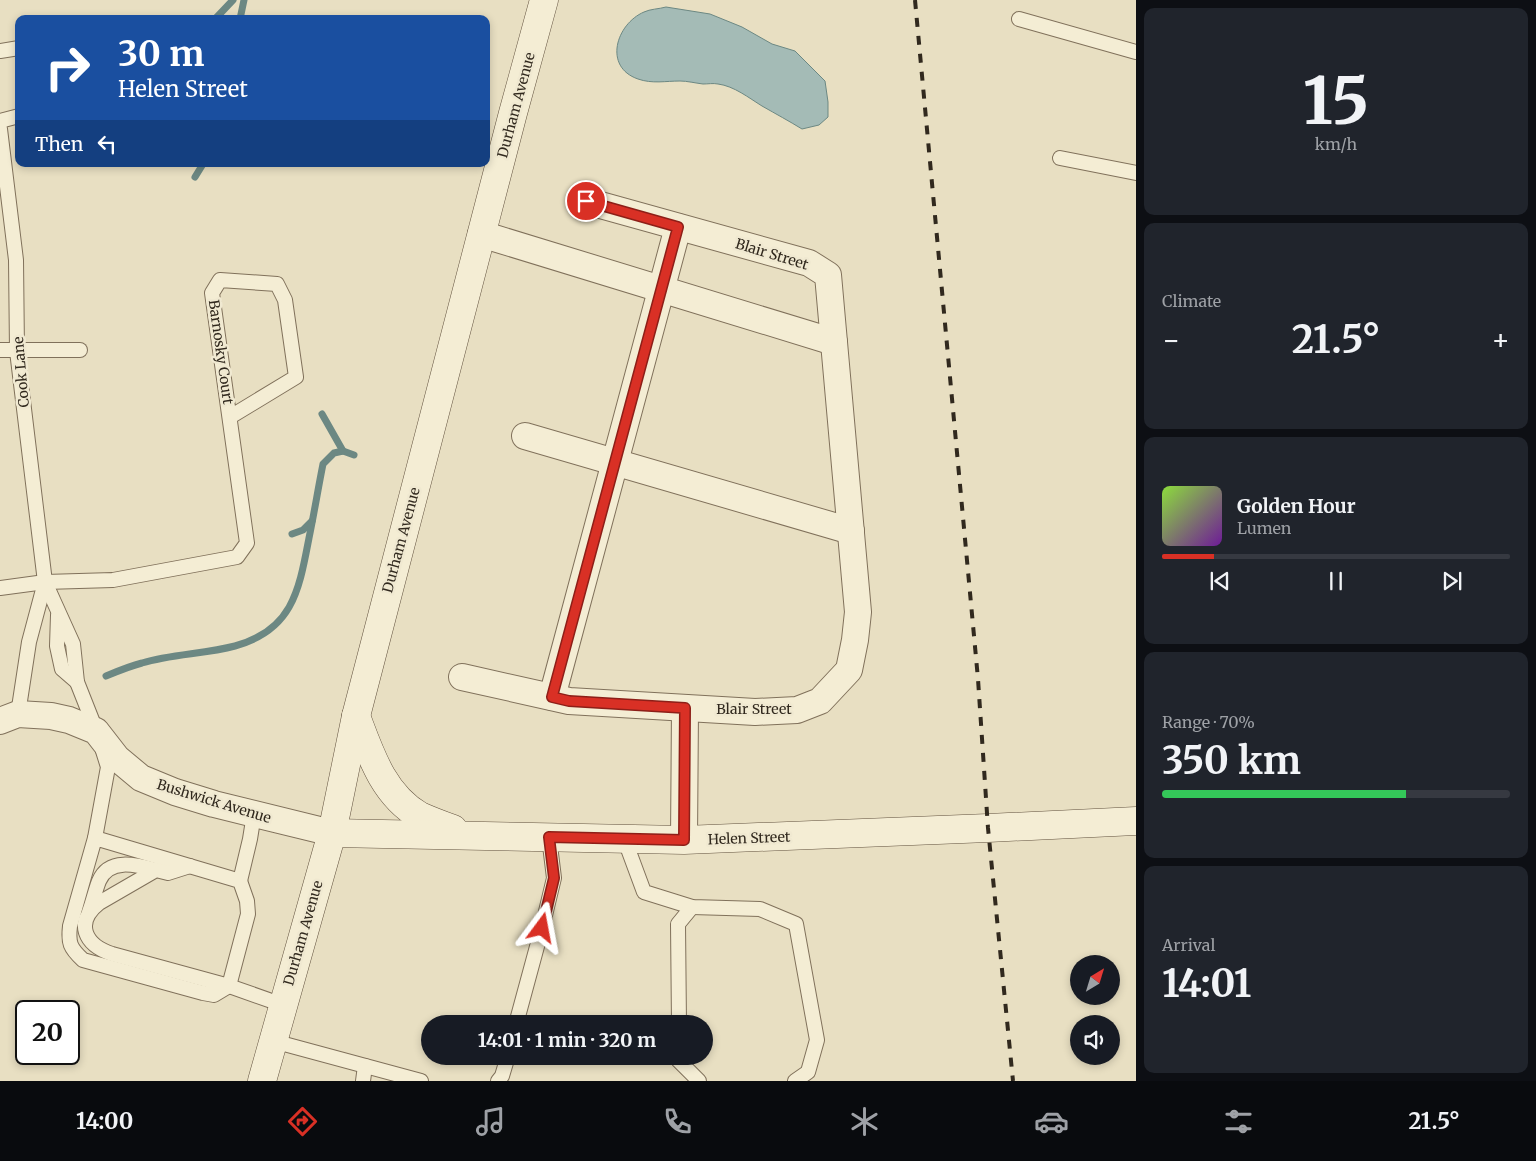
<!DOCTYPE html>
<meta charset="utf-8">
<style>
:root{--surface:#171b24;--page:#20242c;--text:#f1f3f6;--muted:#9ea1a6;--line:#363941;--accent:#d93025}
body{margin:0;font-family:Merriweather,serif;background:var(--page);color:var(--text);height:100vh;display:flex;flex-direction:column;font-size:19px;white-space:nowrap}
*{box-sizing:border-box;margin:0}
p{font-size:16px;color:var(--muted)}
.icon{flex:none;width:28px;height:28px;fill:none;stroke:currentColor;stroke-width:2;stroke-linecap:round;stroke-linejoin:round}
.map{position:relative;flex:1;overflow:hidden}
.sheet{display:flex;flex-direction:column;gap:8px;padding:8px;background:#0d0f14;width:400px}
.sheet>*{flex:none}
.top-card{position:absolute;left:15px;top:15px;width:475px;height:152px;border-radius:10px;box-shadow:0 2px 8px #0003;background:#1a4fa0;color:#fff;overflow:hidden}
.needle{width:32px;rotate:38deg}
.controls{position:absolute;left:1070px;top:955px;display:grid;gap:10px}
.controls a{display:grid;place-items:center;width:50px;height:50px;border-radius:50%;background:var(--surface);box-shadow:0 2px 8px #0003;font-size:25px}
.speed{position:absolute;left:15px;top:1000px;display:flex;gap:10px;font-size:25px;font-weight:700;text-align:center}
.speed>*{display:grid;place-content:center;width:65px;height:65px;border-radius:50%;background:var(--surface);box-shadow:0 2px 8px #0003;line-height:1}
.speed .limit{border:2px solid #111;border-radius:8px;background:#fff;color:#111}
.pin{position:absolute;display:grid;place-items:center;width:42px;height:42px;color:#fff;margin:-21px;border:2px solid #fff;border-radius:50%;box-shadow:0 1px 5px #0007}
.me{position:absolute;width:55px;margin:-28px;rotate:13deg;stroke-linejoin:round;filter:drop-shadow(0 0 4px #0008)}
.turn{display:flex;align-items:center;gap:18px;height:105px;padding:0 20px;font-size:22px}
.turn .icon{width:65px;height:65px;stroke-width:2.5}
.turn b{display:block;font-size:35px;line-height:42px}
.then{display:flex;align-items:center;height:48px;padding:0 20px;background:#0003;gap:10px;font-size:19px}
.big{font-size:38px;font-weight:700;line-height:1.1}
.sheet .widget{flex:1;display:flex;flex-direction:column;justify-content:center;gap:8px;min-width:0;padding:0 18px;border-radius:10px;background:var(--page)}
.sheet .dial{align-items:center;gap:0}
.dial b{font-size:65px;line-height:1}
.song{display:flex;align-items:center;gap:15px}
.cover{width:60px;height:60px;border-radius:8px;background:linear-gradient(135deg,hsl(90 70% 55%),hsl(280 70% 35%))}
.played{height:5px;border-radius:2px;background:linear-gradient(90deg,var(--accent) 15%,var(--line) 15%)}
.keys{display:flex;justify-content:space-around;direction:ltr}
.heat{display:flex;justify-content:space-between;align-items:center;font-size:28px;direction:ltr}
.charge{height:8px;border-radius:4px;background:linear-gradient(90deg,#34c759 70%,var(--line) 0)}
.trip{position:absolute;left:421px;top:1015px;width:292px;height:50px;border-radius:25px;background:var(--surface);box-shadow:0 2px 8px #0003;font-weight:700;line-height:50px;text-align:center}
.tab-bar{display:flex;height:80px;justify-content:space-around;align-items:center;background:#090b0e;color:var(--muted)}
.tab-bar .icon{width:35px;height:35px}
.tab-bar .active{color:var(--accent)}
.tab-bar b{font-size:22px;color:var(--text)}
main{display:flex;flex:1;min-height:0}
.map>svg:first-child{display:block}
.water{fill:#a4bbb6;stroke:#6c8883}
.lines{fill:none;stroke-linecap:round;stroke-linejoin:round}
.stream{stroke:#6c8883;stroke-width:7}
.lane-casing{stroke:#80715b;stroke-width:16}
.street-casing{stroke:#80715b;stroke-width:28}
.secondary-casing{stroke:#62523f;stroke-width:29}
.lane{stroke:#f4edd4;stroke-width:14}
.street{stroke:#f4edd4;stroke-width:26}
.secondary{stroke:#f4edd4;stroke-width:28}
.rail{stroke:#31291e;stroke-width:4;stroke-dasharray:9 9;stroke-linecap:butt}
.route-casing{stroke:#8d1f18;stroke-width:12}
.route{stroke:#d93025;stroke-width:9}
.labels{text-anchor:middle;stroke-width:5;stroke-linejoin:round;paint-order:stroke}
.street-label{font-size:14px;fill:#31291e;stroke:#f0e9d1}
</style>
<main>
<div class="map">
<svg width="1136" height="1081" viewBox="0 0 1136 1081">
<rect width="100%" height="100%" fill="#e8dfc2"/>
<!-- water -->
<path class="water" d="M666,7L710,14L742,27L772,44L795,51L825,81L828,102V117L819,125L802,129C789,121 776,114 762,106C749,98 734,86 718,84C713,83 708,84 703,84C695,83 687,81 680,81C666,81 652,84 638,79C603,67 616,24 644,12C650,9 659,9 666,7Z"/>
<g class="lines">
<!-- stream -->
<g class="stream">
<polyline points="215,19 233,0"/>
<polyline points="240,19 244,0"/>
<polyline points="195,177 203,164"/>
<polyline points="322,414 343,451 354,455"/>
<polyline points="292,534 303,530 312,521"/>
<path d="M106,676C118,671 130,666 142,663C172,654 205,654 235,646C293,630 299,590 309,538C314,514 318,489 323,464L334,453L343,451"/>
</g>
<defs>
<g id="lane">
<polyline points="1019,19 1136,52"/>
<polyline points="0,51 19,48"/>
<polyline points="0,121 19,116"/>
<polyline points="0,129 16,260 17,351 45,582 73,644 77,682 96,730"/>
<polyline points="1060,158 1136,173"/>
<polyline points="0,350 80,350"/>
<polyline points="0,588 45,582 113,580 237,557 247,543 212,293 220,280 277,284 285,300 296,377 230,417"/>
<polyline points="58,615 57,646 62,669 77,682"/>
<polyline points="18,714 29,642 45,582"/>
<polyline points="95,838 108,767 103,751"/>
<path d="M95,838L240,881L247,901L248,914L229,986L214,995L203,993L83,960C70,948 68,943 70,926Z"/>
<polyline points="624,838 644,892 692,907 760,909 796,924 817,1040 808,1072 795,1081"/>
<path d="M190,866L168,873L156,870L99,903C74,923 85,945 112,954L229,986L283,1005"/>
<polyline points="240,881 250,839 254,814"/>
<path d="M89,912C93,902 95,891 99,881C109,857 137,865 156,870"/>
<polyline points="516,1024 542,928 554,878 549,837"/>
<polyline points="679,1024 678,924 692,907"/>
<polyline points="273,1041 421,1081"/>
<polyline points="678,1056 678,1060 699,1081"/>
<polyline points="363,1081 365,1066"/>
<polyline points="498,1081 502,1076 508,1056"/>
</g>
<g id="street">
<polyline points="481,234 834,342"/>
<polyline points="525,436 851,531"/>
<polyline points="462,677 569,701 755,712 797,710 820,701 849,670 855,640 858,612 828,275 809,263 586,201"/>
<polyline points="552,697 678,227"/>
<polyline points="0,721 18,714 51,716 69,720 96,731 117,758 141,778 175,792 214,804 332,833"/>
<polyline points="684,840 685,708"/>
</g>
<g id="secondary">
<path d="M356,716C370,753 383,795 420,816C431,821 442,825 453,829"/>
<polyline points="332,833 684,840 988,828 1136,821"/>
<polyline points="262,1081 332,833 356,716 513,113 544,0"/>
</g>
</defs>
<!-- lane casing -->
<use href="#lane" class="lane-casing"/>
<!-- street casing -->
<use href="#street" class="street-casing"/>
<!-- secondary casing -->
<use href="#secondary" class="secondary-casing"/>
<!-- lane -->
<use href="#lane" class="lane"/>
<!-- street -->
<use href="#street" class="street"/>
<!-- secondary -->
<use href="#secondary" class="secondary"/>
<!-- rail -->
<polyline class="rail" points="915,0 978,679 988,828 1013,1081"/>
</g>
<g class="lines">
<defs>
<polyline id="route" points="542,928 554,878 549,837 684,840 685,708 569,701 552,697 678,227 586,201"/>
</defs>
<!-- route casing -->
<use href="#route" class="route-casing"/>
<!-- route -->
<use href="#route" class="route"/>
</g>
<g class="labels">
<!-- street labels -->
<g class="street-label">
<text transform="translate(516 105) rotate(-75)" y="5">Durham Avenue</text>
<text transform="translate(772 254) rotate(17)" y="5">Blair Street</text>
<text transform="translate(221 352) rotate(82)" y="5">Barnosky Court</text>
<text transform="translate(21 372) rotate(-95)" y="5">Cook Lane</text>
<text transform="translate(401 540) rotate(-75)" y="5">Durham Avenue</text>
<text x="754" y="714">Blair Street</text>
<text transform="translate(214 801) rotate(17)" y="5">Bushwick Avenue</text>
<text transform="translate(749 838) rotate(-2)" y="5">Helen Street</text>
<text transform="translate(303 933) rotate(-74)" y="5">Durham Avenue</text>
</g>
</g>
</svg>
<div class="controls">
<a><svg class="needle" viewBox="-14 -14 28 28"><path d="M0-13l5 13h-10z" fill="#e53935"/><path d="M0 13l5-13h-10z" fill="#9ea1a6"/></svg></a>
<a><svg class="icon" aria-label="sound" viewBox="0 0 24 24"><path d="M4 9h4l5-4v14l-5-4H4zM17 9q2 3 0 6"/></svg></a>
</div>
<div class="speed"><div class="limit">20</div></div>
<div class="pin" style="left:586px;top:201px;background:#d93025"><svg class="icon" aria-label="arrive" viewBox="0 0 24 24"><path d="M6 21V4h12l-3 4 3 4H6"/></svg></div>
<svg class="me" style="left:542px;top:928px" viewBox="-20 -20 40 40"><path d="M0-17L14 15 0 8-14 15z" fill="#d93025" stroke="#fff" stroke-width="4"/></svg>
<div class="trip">14:01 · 1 min · 320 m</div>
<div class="top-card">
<div class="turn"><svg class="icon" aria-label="right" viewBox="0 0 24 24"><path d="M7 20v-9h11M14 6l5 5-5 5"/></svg><div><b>30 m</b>Helen Street</div></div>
<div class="then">Then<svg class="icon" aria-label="left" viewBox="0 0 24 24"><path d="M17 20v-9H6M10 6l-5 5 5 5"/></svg></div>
</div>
</div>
<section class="sheet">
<div class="widget dial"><b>15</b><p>km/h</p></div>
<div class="widget"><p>Climate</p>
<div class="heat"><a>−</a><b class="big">21.5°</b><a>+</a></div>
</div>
<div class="widget">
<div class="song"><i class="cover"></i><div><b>Golden Hour</b><p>Lumen</p></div></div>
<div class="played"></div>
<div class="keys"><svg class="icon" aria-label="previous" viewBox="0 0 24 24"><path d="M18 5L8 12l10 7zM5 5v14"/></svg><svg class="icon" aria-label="pause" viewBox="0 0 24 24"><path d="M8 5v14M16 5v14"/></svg><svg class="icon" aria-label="next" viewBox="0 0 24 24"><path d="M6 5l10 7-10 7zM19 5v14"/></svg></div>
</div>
<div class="widget"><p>Range · 70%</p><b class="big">350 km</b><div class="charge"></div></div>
<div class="widget"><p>Arrival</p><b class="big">14:01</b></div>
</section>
</main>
<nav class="tab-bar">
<b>14:00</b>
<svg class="icon active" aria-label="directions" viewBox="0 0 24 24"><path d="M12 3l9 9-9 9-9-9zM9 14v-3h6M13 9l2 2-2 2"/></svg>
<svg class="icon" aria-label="music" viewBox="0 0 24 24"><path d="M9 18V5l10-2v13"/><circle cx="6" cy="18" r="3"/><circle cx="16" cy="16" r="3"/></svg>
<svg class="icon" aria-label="phone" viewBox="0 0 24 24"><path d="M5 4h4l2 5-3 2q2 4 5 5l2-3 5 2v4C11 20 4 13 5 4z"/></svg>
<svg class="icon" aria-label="climate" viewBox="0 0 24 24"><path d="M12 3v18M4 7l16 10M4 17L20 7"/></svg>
<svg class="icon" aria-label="car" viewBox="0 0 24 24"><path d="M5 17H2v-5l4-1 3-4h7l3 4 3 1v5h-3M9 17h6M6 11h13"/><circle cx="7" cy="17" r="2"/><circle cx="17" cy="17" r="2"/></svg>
<svg class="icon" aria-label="filters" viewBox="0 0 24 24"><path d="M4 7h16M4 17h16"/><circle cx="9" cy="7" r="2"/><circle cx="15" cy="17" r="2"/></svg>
<b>21.5°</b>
</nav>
